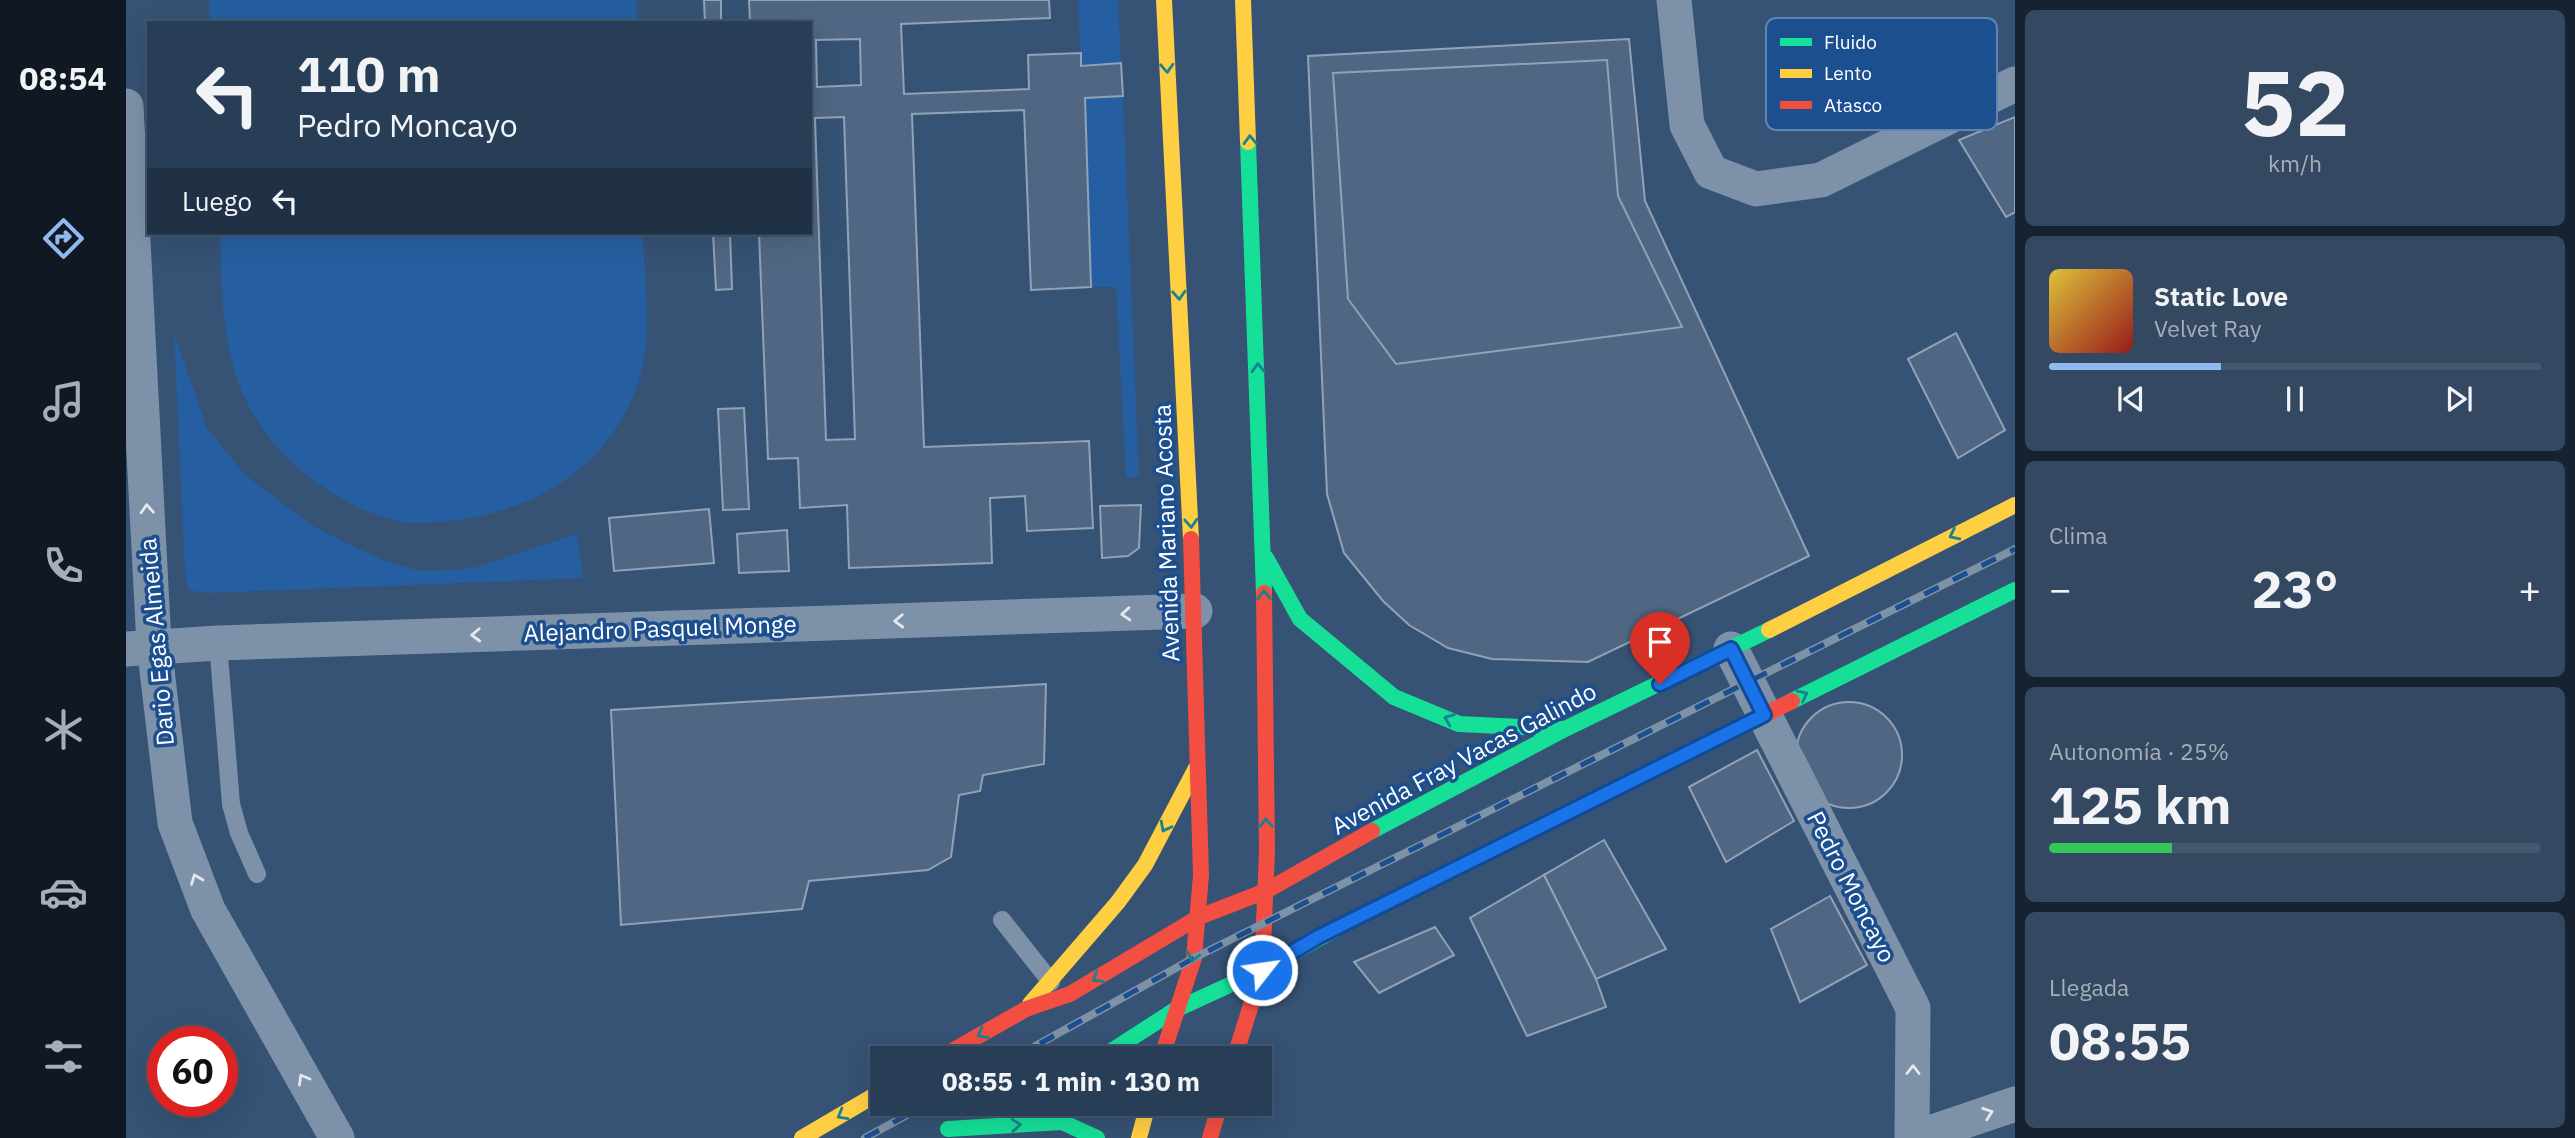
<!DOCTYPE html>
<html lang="es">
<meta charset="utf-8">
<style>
:root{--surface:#283e57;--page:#344961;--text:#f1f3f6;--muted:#a5aeba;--line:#44576d;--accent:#90b9f0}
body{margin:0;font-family:"IBM Plex Sans",sans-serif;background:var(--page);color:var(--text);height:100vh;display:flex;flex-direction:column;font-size:26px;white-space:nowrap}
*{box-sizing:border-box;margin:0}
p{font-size:23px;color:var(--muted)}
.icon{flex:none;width:38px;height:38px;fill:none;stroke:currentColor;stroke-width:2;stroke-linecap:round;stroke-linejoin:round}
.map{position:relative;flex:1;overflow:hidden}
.details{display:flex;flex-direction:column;gap:10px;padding:10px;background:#162230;width:560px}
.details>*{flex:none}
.guide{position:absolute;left:21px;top:21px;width:665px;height:214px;border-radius:0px;box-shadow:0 7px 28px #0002,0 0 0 2px var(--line);background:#283e57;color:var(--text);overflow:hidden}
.speed{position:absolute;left:21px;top:1026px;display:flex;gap:14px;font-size:35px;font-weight:700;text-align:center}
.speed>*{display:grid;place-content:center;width:91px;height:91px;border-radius:50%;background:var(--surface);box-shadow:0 7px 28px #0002,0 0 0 2px var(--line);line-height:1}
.speed .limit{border:10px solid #d22;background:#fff;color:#111}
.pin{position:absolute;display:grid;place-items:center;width:60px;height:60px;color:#fff;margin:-72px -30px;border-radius:50% 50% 50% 0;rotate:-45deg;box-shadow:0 0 7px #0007}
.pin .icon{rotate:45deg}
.me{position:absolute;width:77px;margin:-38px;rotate:60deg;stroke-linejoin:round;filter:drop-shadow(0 0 5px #0008)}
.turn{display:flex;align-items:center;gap:24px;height:147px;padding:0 35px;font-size:32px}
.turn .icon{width:91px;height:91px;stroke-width:2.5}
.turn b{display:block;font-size:49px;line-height:60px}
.then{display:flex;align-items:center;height:66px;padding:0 35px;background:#0003;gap:14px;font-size:26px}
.big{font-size:52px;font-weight:800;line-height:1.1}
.details .widget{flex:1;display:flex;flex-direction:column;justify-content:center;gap:10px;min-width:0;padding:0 24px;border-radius:10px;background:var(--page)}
.details .dial{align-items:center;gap:0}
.dial b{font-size:91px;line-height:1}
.song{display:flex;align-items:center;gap:21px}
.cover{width:84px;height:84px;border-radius:10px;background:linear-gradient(135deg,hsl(50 70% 55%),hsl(0 70% 35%))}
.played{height:7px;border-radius:4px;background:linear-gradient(90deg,var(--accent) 35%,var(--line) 35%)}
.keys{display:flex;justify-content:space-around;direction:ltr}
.heat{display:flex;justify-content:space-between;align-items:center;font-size:38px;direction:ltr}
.charge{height:10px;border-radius:5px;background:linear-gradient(90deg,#34c759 25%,var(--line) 0)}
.trip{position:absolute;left:744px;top:1046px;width:402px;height:70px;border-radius:0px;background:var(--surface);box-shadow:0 7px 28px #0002,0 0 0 2px var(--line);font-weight:800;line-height:70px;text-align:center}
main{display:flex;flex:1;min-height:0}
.tabs{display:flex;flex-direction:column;width:126px;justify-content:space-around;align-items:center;background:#101923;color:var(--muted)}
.tabs .icon{width:49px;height:49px}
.tabs .current{color:var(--accent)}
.tabs b{font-size:32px;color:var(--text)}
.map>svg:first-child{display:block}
.green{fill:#265fa1}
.building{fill:#506783;stroke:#92a2b6;stroke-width:2;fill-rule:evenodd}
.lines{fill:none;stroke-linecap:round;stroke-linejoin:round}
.lane{stroke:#7d92a8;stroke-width:18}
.street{stroke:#7d92a8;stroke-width:35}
.fast{stroke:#16e098;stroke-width:16}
.slow{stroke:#ffcf43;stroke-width:16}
.jam{stroke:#f24e42;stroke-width:16}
.rail-casing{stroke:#7e92a7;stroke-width:8}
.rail{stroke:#1b4f8f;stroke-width:5;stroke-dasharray:16;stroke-linecap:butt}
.oneway{stroke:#198292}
.oneway2{stroke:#e5e9ee}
.route-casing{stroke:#114b97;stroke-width:18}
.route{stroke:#1a73e8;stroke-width:12}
.labels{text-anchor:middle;stroke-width:7;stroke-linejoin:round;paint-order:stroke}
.street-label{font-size:24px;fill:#fff;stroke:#1b4f8f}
.key{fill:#1b4f8f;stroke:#5f84b1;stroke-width:2}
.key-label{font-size:19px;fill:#fff}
</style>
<main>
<nav class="tabs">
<b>08:54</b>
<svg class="icon current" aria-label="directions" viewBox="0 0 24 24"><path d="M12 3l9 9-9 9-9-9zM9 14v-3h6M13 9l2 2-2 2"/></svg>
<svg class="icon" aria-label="music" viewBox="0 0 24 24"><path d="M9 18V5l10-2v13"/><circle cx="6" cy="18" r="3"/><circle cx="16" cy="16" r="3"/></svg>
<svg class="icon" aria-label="phone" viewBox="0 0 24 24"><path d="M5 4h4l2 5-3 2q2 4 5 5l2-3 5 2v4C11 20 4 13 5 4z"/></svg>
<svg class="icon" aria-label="climate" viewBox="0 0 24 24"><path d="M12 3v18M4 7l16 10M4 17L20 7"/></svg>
<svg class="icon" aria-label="car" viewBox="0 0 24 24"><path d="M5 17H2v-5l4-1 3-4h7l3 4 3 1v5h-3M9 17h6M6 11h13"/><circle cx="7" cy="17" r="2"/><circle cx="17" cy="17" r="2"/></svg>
<svg class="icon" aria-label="filters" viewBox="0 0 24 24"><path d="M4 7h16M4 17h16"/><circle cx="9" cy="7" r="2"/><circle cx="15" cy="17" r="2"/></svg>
</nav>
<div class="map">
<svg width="1889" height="1138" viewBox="0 0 1889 1138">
<rect width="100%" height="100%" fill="#365274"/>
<!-- green -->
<g class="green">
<polygon points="83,0 510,0 511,23 84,23"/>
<polygon points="952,0 992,0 995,63 955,66"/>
<polygon points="997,96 1013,476 1000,478 990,287 965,287 959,98"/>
<path d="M94,233H517C518,277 526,327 516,370C492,463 409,514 319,521C303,523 288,525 272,521C219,509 161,468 132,422C95,365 96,299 94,233Z"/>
<polygon points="48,333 80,426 118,474 185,525 226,546 257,560 294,571 324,570 351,567 451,534 457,578 81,593 63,590 59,574"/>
</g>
<!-- building -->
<g class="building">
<polygon points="578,0 595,0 595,23 579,23"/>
<path d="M623,0H923L924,18L775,24L778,94L903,89L902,55L955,53V66L995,63L997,96L959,98L965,287L905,290L898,110L786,114L798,447L963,441L967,528L901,531L899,496L864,498L866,563L723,568L721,505L674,508L672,458L642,459L633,233H684V23H624ZM734,39L735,85L691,87L690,40ZM718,117L729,439L700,440L689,118Z"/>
<polygon points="1503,39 1519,201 1683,556 1462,662 1366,659 1322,648 1283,625 1257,601 1218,553 1201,494 1182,56"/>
<polygon points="1481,60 1492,196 1556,327 1270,364 1222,299 1207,73"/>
<polygon points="1889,117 1889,212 1880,217 1833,140"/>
<polygon points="587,233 604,233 606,289 590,290"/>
<polygon points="1830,333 1879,430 1832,458 1782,359"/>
<polygon points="618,408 623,509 597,510 592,409"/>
<polygon points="1015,505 1013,548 1002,556 976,558 974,506"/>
<polygon points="583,509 588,563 488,571 483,518"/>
<polygon points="661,530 663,571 613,573 611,534"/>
<polygon points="920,684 918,764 857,775 854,791 833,795 825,857 802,870 683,881 676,909 495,925 485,710"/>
<circle cx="1723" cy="755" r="53"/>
<polygon points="1631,750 1668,821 1600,862 1563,787"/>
<polygon points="1478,840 1540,949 1470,979 1418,875"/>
<polygon points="1418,875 1470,979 1480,1007 1401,1036 1344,918"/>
<polygon points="1704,896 1741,965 1674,1002 1645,929"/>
<polygon points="1309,927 1328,955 1253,993 1228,962"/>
</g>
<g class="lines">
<!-- lane -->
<g class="lane">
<polyline points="92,643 105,804 113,833 131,874"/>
<polyline points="876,920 925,982"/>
</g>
<!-- street -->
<g class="street">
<polyline points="1548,0 1561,125 1585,172 1630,189 1695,180 1889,84"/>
<polyline points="0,106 28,645 49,823 82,910 211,1138"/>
<polyline points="0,649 92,643 1069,611"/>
<polyline points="1605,649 1787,1008 1786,1138"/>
<polyline points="1789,1138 1889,1104"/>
</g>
<!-- fast -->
<g class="fast">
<polyline points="1122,142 1138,593"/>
<polyline points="1140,558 1174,619 1268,697 1333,724 1437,729"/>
<polyline points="1666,701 1889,590"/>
<polyline points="1246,831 1439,729 1643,630"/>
<polyline points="973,1059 1049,1010 1136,970 1217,925"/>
<polyline points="822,1129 936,1122 971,1138"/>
</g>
<!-- slow -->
<g class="slow">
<polyline points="1038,0 1065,539"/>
<polyline points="1117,0 1122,142"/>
<polyline points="1643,630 1889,505"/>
<polyline points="904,1004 992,902 1019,865 1070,768"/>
<polyline points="676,1138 756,1091"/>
<polyline points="1013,1138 1022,1104"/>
</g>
<!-- jam -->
<g class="jam">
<polyline points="1217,925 1666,701"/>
<polyline points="812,1059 900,1009 944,994 1073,917 1140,891 1246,831"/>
<polyline points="1035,1059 1068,958 1075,875 1065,539"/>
<polyline points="1108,1059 1136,970 1141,851 1138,593"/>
<polyline points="1084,1138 1094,1104"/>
</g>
<defs>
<g id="rail">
<polyline points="886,1059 1068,958 1889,549"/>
<polyline points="739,1138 801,1104"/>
</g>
</defs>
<!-- rail casing -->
<use href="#rail" class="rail-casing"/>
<!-- rail -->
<use href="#rail" class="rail"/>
</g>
<!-- one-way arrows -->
<defs><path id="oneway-chevron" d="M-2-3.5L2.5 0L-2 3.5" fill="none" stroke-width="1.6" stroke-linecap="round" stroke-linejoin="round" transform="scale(1.75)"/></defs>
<g class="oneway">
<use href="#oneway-chevron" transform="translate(1041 68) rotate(87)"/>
<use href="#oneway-chevron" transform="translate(1124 140) rotate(-92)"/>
<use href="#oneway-chevron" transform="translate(1053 295) rotate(87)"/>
<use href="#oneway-chevron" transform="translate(1132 368) rotate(-92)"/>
<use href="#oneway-chevron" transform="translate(1065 523) rotate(87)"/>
<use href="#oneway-chevron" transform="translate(1828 535) rotate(154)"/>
<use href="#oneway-chevron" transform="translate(1138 595) rotate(-91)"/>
<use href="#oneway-chevron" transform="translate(1677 695) rotate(-26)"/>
<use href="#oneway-chevron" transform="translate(1323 719) rotate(-159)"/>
<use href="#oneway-chevron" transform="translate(1140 823) rotate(-91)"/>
<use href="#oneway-chevron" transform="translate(1039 827) rotate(118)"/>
<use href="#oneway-chevron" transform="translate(1067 957) rotate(103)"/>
<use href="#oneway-chevron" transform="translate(971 978) rotate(149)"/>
<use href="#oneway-chevron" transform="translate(856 1034) rotate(150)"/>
<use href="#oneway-chevron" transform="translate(716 1115) rotate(150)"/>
<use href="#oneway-chevron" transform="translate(890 1125) rotate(-4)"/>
</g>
<g class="oneway2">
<use href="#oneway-chevron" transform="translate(21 509) rotate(-93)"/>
<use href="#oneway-chevron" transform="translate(1000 614) rotate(176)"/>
<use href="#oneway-chevron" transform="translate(773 621) rotate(178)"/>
<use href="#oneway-chevron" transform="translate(350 635) rotate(178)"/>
<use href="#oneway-chevron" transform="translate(70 879) rotate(-111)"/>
<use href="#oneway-chevron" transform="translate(1787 1070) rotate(-90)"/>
<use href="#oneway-chevron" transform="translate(177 1079) rotate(-120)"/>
<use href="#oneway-chevron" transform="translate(1862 1113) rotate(-19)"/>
</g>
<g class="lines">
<defs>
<polyline id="route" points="1136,970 1192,937 1638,715 1605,649 1534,684"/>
</defs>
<!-- route casing -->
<use href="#route" class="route-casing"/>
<!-- route -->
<use href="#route" class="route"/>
</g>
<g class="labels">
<!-- street labels -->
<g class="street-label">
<text transform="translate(1041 533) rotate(-92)" y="8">Avenida Mariano Acosta</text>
<text transform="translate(534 629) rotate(-2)" y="8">Alejandro Pasquel Monge</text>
<text transform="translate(31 642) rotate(-95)" y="8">Dario Egas Almeida</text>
<text transform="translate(1338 759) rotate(-28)" y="8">Avenida Fray Vacas Galindo</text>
<text transform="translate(1725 887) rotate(63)" y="8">Pedro Moncayo</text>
</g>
</g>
<!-- legend -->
<rect x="1640" y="18" width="231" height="112" rx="10" class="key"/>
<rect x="1654" y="38" width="32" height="8" fill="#16e098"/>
<rect x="1654" y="69" width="32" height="9" fill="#ffcf43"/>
<rect x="1654" y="101" width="32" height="8" fill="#f24e42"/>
<g class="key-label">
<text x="1698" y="49">Fluido</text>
<text x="1698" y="80">Lento</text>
<text x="1698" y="112">Atasco</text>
</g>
</svg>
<div class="speed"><div class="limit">60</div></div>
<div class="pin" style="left:1534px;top:684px;background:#d93025"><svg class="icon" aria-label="arrive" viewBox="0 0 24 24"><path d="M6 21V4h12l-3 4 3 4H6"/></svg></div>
<svg class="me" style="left:1136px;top:970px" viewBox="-20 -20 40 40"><circle r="17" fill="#1a73e8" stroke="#fff" stroke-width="3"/><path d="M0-11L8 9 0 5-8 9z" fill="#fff"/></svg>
<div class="trip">08:55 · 1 min · 130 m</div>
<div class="guide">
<div class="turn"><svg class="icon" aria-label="left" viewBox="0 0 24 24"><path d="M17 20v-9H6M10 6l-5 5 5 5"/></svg><div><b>110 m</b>Pedro Moncayo</div></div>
<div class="then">Luego<svg class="icon" aria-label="left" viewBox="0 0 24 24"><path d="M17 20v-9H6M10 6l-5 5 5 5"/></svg></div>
</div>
</div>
<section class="details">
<div class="widget dial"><b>52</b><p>km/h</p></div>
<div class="widget">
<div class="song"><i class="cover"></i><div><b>Static Love</b><p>Velvet Ray</p></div></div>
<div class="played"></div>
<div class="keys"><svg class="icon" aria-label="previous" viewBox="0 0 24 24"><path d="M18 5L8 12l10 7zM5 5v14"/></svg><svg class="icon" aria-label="pause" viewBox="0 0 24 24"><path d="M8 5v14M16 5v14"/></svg><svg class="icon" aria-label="next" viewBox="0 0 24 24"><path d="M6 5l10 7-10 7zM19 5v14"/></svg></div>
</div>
<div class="widget"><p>Clima</p>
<div class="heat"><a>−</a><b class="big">23°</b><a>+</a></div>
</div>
<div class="widget"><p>Autonomía · 25%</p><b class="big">125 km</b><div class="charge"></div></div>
<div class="widget"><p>Llegada</p><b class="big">08:55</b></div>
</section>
</main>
